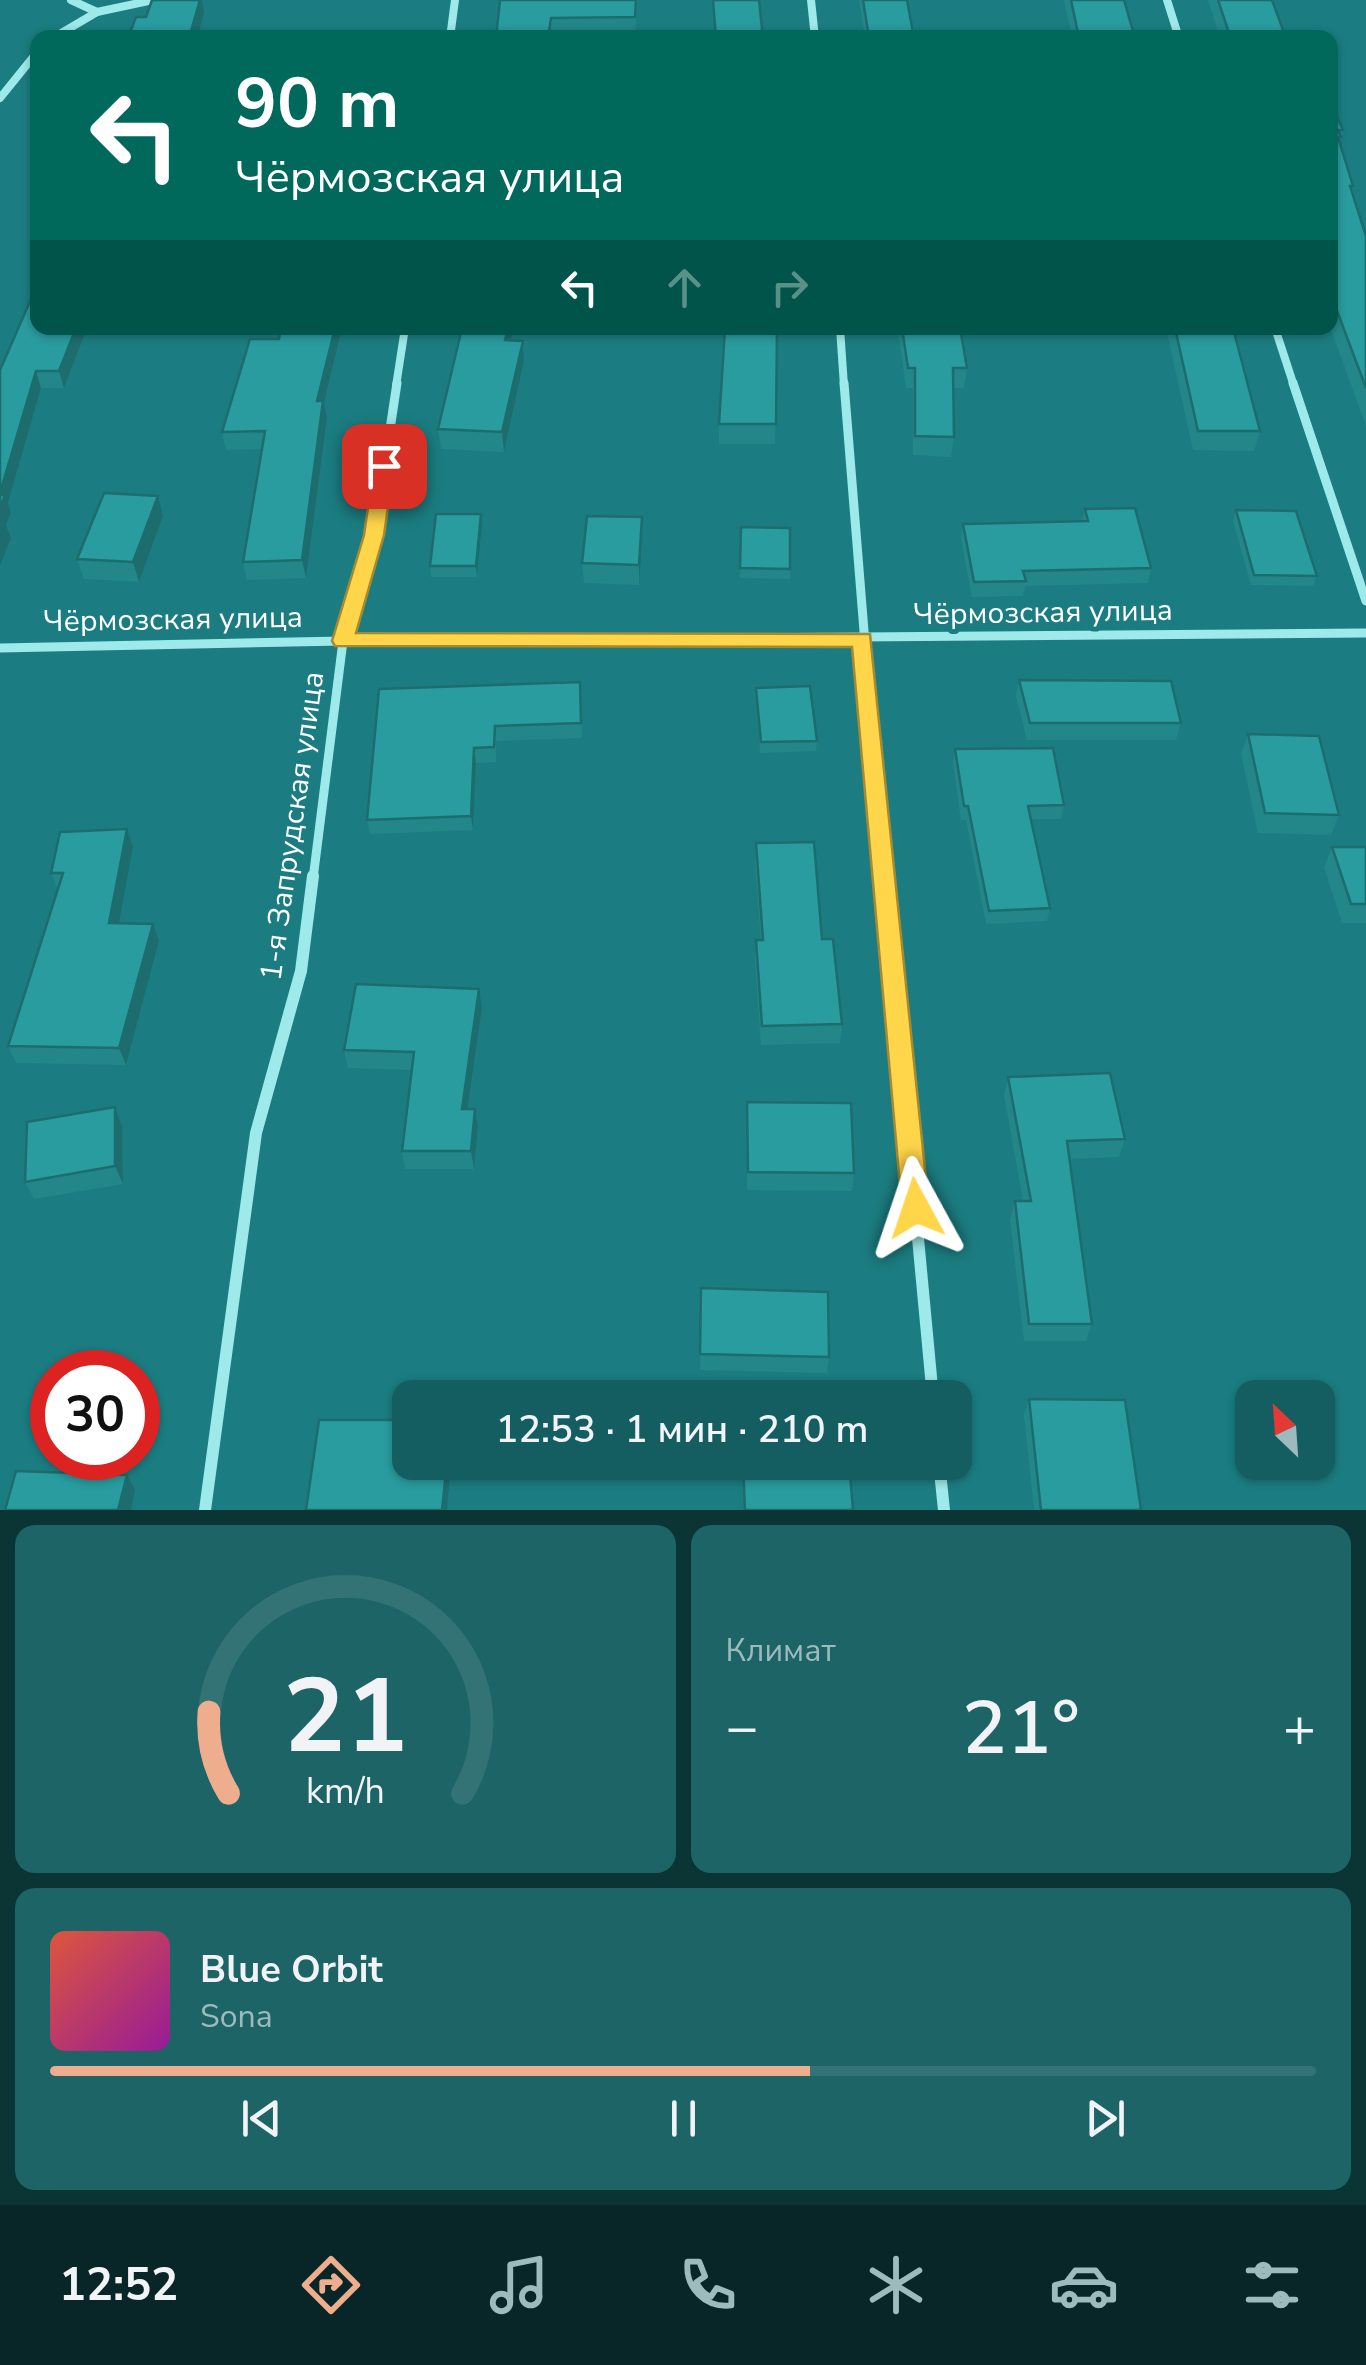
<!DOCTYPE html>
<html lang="ru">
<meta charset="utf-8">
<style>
:root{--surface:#145e61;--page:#1d6467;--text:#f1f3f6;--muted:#9dbabd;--line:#337376;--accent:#eead8d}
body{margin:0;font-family:"Nunito Sans",sans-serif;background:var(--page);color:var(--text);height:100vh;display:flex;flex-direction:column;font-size:38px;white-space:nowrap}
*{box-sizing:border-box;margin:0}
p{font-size:32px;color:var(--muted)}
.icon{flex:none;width:55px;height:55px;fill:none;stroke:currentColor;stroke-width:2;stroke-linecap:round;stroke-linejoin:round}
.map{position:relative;height:1510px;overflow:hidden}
.panel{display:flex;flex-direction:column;gap:15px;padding:15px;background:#0b3435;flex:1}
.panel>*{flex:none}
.hud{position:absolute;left:30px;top:30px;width:1308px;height:305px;border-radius:20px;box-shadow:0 2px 8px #0004;background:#00695c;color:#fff;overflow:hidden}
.needle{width:65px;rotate:335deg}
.controls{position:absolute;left:1235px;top:1380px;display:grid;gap:20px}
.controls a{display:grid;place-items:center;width:100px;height:100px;border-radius:20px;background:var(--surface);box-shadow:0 2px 8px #0004;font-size:50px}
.speed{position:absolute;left:30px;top:1350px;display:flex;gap:20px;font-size:50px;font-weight:700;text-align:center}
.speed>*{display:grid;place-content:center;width:130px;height:130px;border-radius:50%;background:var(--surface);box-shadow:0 2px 8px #0004;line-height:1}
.speed .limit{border:15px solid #d22;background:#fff;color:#111}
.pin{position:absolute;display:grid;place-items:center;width:85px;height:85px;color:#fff;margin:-42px;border-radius:20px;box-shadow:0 5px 15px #0006}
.me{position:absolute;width:110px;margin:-55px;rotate:355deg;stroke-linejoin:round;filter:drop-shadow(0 0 8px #0008)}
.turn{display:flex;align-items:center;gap:35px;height:210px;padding:0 40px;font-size:45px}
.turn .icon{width:130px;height:130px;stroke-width:2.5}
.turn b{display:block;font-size:70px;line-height:85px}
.lanes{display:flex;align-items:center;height:95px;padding:0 40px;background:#0003;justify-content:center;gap:50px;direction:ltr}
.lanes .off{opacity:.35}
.big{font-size:75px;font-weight:600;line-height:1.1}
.panel .widget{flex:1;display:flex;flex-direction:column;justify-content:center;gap:15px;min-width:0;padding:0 35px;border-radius:20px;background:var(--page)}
.panel .dial{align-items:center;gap:0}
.dial svg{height:260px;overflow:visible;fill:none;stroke:var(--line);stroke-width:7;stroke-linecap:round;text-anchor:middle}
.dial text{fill:var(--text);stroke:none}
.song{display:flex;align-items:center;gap:30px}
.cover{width:120px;height:120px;border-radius:15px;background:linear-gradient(135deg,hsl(10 70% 55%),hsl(300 70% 35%))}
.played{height:10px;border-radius:5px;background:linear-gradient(90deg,var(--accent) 60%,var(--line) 60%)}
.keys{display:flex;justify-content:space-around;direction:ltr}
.heat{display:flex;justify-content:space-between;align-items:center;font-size:55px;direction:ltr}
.panel .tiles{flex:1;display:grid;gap:15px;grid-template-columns:1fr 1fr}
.widget:last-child{grid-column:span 2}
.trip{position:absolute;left:392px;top:1380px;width:580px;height:100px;border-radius:20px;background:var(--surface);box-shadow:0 2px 8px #0004;font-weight:600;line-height:100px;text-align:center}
.tab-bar{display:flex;height:160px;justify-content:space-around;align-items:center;background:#082627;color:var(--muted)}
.tab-bar .icon{width:70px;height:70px}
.tab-bar .current{color:var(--accent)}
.tab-bar b{font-size:45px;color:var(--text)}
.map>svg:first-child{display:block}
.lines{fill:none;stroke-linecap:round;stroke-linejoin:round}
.street-far2{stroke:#9ee9ea;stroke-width:8}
.street-far1{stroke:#9ee9ea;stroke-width:9}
.street{stroke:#9ee9ea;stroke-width:12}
.wall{fill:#238689}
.shaded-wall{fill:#1d6d6f}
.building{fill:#299c9f;stroke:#1d6d6f;stroke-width:2.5}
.route{fill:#ffd54a;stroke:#a68a30;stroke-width:2.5}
.labels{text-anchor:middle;stroke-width:10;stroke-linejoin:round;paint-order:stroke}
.street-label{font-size:30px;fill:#fff;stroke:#1b7d81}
</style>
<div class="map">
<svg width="1366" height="1510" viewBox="0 0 1366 1510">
<rect width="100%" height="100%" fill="#1b7d81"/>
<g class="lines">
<!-- street-far2 -->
<g class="street-far2">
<polyline points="71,0 97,12"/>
<polyline points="811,0 815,38"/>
<polyline points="1167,0 1179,38"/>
<polyline points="53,38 97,12 153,0"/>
<polyline points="450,38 455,0"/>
<polyline points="0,98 38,51"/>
<polyline points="840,328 844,386"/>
<polyline points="1275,328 1294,386"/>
<polyline points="396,386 405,328"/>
</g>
<!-- street-far1 -->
<g class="street-far1">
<polyline points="844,383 884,879"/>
<polyline points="1293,383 1366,601"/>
<polyline points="0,648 343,641 1366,633"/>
<polyline points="313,879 343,641 374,535 397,383"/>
</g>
<!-- street -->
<g class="street">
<polyline points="884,876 933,1398"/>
<polyline points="939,1462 944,1510"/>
<polyline points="205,1510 256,1133 301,971 313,876"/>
</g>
</g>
<!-- wall -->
<g class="wall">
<polygon points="500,0 638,0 635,34 552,36 551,38 496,38"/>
<polygon points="859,0 907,0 914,38 865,38"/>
<polygon points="1064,0 1124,0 1135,38 1072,38"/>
<polygon points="1208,0 1272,0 1286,38 1220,38"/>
<polygon points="1330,101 1343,130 1340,143 1353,186 1351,191 1366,236 1366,426 1330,327"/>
<polygon points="87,328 64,388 41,388 8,503 11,513 6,525 11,538 0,566 0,370"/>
<polygon points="281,328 342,328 324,403 327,418 306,578 247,580 243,562 262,449 226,450 222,432 279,339"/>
<polygon points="462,328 514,328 511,341 523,341 524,361 504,452 441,449 438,429"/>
<polygon points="777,328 775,444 719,444 719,424"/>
<polygon points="898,328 960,328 967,368 964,388 953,388 954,437 951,457 913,455 913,388 906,388"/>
<polygon points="1166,328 1233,328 1260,431 1254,451 1193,450"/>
<polygon points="1085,509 1151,568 1148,583 1025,586 1023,596 972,597 961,539 963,524 1082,521"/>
<polygon points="1236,510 1317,576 1313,586 1251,585 1233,521"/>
<polygon points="163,516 139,582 84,579 77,559"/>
<polygon points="482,524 477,577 431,577 430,566"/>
<polygon points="741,527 790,569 790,579 740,578"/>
<polygon points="642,537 639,585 584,583 582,563"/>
<polygon points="1019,680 1181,723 1176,740 1027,740 1016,696"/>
<polygon points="580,682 582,738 496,741 496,762 476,763 473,830 370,834 367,820 379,689"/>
<polygon points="756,688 817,741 816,751 760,753"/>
<polygon points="1248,734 1339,815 1331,835 1258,833 1241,754"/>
<polygon points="955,749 1064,805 1061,819 1031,819 1050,908 1047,921 986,924 966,820 961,820 953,763"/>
<polygon points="756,843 822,939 842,1024 840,1043 761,1045 755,960 756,940 761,940 755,862"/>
<polygon points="133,847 119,923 159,941 126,1065 16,1063 8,1046 58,890 51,873"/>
<polygon points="1332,847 1366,847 1366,923 1342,923 1324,867"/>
<polygon points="482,1008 468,1109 478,1127 474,1169 405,1169 402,1151 412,1070 348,1068 344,1050"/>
<polygon points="1008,1077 1125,1139 1119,1157 1070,1159 1092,1324 1086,1341 1024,1341 1010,1219 1015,1201 1023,1201 1004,1095"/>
<polygon points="747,1102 854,1173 852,1191 747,1190"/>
<polygon points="115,1107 122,1126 123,1184 34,1199 25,1182"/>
<polygon points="701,1288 829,1357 827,1373 700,1370"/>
<polygon points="1029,1399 1141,1510 1034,1510 1024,1415"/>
<polygon points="742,1462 849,1462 853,1510 744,1510"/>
</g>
<!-- shaded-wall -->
<g class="shaded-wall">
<polygon points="200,0 202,0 204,13 197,38 189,38"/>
<polygon points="76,328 87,328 64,388 59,371"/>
<polygon points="335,328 342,328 324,403 327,418 306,578 302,560 317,401"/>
<polygon points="508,328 514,328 506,360 505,340"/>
<polygon points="523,341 524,361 504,452 502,432"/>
<polygon points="36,371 41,388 8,503 11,513 6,525 11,538 0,566 0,493"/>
<polygon points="158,496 163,516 139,582 133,562"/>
<polygon points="481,514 482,524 477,577 476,566"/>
<polygon points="642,517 642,537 639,585 639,565"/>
<polygon points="474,748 476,763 473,830 471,816"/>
<polygon points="127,829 133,847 116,940 109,923"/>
<polygon points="153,924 159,941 126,1065 119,1048"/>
<polygon points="479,989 482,1008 465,1127 462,1109"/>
<polygon points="115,1107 122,1126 123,1184 115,1166"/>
<polygon points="475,1109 478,1127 474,1169 471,1151"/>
<polygon points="447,1462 451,1462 447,1510 442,1510"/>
<polygon points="127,1475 135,1490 131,1510 118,1510"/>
</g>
<!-- building -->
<g class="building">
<polygon points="152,0 200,0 189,38 128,38 136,17 146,17"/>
<polygon points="500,0 636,0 635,17 551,18 548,38 496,38"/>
<polygon points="713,0 759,0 763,38 716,38"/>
<polygon points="863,0 907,0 914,38 869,38"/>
<polygon points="1071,0 1124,0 1135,38 1079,38"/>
<polygon points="1218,0 1272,0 1286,38 1234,38 1233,36 1230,36"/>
<polygon points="1330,101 1343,130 1338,130 1341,137 1338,137 1353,186 1350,186 1366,236 1366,388 1336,308 1330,280"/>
<polygon points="38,283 38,328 76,328 59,371 36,371 0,493 0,370"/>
<polygon points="281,328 335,328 317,401 323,401 302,560 243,562 265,431 222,432 250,339 279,339"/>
<polygon points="462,328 508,328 505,340 523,341 502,432 438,429"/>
<polygon points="725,328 777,328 776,424 719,424"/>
<polygon points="902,328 960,328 967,368 953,368 954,437 915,436 915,368 908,368"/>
<polygon points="1175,328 1233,328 1260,431 1198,431"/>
<polygon points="104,493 158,496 133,562 77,559"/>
<polygon points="0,495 5,495 0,508"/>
<polygon points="1135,508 1151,568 1023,571 1026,581 974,582 963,524 1088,521 1085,509"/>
<polygon points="1236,510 1296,511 1317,576 1254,575"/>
<polygon points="436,514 481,514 476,566 430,566"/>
<polygon points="587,516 642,517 639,565 582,563"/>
<polygon points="741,527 790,528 790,569 740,568"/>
<polygon points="1019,680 1171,681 1181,723 1030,723"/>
<polygon points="580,682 581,723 495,726 494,747 474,748 471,816 367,820 379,689"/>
<polygon points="810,686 817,741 761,742 756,688"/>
<polygon points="1248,734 1319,736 1339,815 1265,813"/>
<polygon points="1053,748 1064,805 1028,806 1050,908 989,911 968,806 964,806 955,749"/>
<polygon points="127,829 109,923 153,924 119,1048 8,1046 63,873 51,873 60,832"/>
<polygon points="814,842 822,939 833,939 842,1024 762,1026 756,940 763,940 756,843"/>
<polygon points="1332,847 1366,847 1366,904 1351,904"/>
<polygon points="356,984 479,989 462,1109 475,1109 471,1151 402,1151 414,1052 344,1050"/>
<polygon points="1110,1073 1125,1139 1067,1141 1092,1324 1029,1324 1015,1201 1031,1201 1008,1077"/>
<polygon points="747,1102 851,1103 854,1173 748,1172"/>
<polygon points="115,1107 115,1166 25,1182 27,1122"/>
<polygon points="701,1288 828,1292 829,1357 700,1354"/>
<polygon points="1029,1399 1125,1400 1141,1510 1041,1510"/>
<polygon points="319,1420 410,1420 410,1462 447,1462 442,1510 306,1510"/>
<polygon points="743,1462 849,1462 853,1510 745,1510"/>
<polygon points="16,1471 127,1475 118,1510 5,1510"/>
</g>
<!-- route -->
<polygon class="route" points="384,459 394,466 384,535 356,633 870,634 929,1208 925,1217 916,1220 906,1217 902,1208 852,647 335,646 332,641 364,535 374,466"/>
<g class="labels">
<!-- street labels -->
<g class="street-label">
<text transform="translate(1043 612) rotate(-1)" y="10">Чёрмозская улица</text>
<text transform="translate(173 619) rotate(-1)" y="10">Чёрмозская улица</text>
<text transform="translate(292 826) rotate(-82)" y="10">1-я Запрудская улица</text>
</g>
</g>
</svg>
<div class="controls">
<a><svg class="needle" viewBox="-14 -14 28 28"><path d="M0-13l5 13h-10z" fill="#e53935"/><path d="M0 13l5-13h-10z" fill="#9dbabd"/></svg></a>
</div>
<div class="speed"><div class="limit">30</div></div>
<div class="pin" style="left:384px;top:466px;background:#d93025"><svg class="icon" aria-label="arrive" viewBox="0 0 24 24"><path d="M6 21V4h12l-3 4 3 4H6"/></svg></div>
<svg class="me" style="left:916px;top:1208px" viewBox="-20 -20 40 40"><path d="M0-17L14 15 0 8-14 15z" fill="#ffd54a" stroke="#fff" stroke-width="4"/></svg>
<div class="trip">12:53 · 1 мин · 210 m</div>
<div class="hud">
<div class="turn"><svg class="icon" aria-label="left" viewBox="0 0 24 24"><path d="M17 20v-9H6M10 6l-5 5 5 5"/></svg><div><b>90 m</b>Чёрмозская улица</div></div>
<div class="lanes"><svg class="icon" aria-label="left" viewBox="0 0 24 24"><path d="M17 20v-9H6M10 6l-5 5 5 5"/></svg><svg class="icon off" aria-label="ahead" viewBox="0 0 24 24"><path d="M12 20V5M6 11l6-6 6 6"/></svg><svg class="icon off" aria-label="right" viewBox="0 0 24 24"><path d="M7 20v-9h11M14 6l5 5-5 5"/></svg></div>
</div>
</div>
<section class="panel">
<div class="tiles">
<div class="widget dial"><svg viewBox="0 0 100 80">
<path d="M14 69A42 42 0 1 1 86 69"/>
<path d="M14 69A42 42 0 0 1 8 44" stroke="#eead8d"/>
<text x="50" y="56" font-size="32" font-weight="700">21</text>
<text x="50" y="72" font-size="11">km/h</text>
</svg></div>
<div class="widget"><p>Климат</p>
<div class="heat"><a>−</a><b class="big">21°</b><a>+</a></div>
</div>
<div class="widget">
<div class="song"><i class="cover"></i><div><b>Blue Orbit</b><p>Sona</p></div></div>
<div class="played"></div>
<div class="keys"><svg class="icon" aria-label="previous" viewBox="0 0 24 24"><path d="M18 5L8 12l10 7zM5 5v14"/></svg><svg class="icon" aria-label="pause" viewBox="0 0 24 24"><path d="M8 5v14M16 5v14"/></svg><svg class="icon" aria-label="next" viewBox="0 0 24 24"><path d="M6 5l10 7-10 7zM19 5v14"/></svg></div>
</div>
</div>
</section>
<nav class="tab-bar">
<b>12:52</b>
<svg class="icon current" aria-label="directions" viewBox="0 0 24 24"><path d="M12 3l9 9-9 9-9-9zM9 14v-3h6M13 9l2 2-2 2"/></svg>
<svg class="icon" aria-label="music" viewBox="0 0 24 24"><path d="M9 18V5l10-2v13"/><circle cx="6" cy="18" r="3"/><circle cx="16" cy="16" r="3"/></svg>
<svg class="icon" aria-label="phone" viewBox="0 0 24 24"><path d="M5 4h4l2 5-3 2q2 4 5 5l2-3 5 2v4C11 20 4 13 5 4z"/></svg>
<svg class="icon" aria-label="climate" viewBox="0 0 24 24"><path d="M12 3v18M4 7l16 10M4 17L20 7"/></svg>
<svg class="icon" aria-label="car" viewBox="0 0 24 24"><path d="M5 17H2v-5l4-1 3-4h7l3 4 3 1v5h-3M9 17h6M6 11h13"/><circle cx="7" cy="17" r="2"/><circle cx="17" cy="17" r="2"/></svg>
<svg class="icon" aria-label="filters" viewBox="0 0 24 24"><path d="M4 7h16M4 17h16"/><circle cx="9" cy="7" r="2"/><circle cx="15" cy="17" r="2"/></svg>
</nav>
